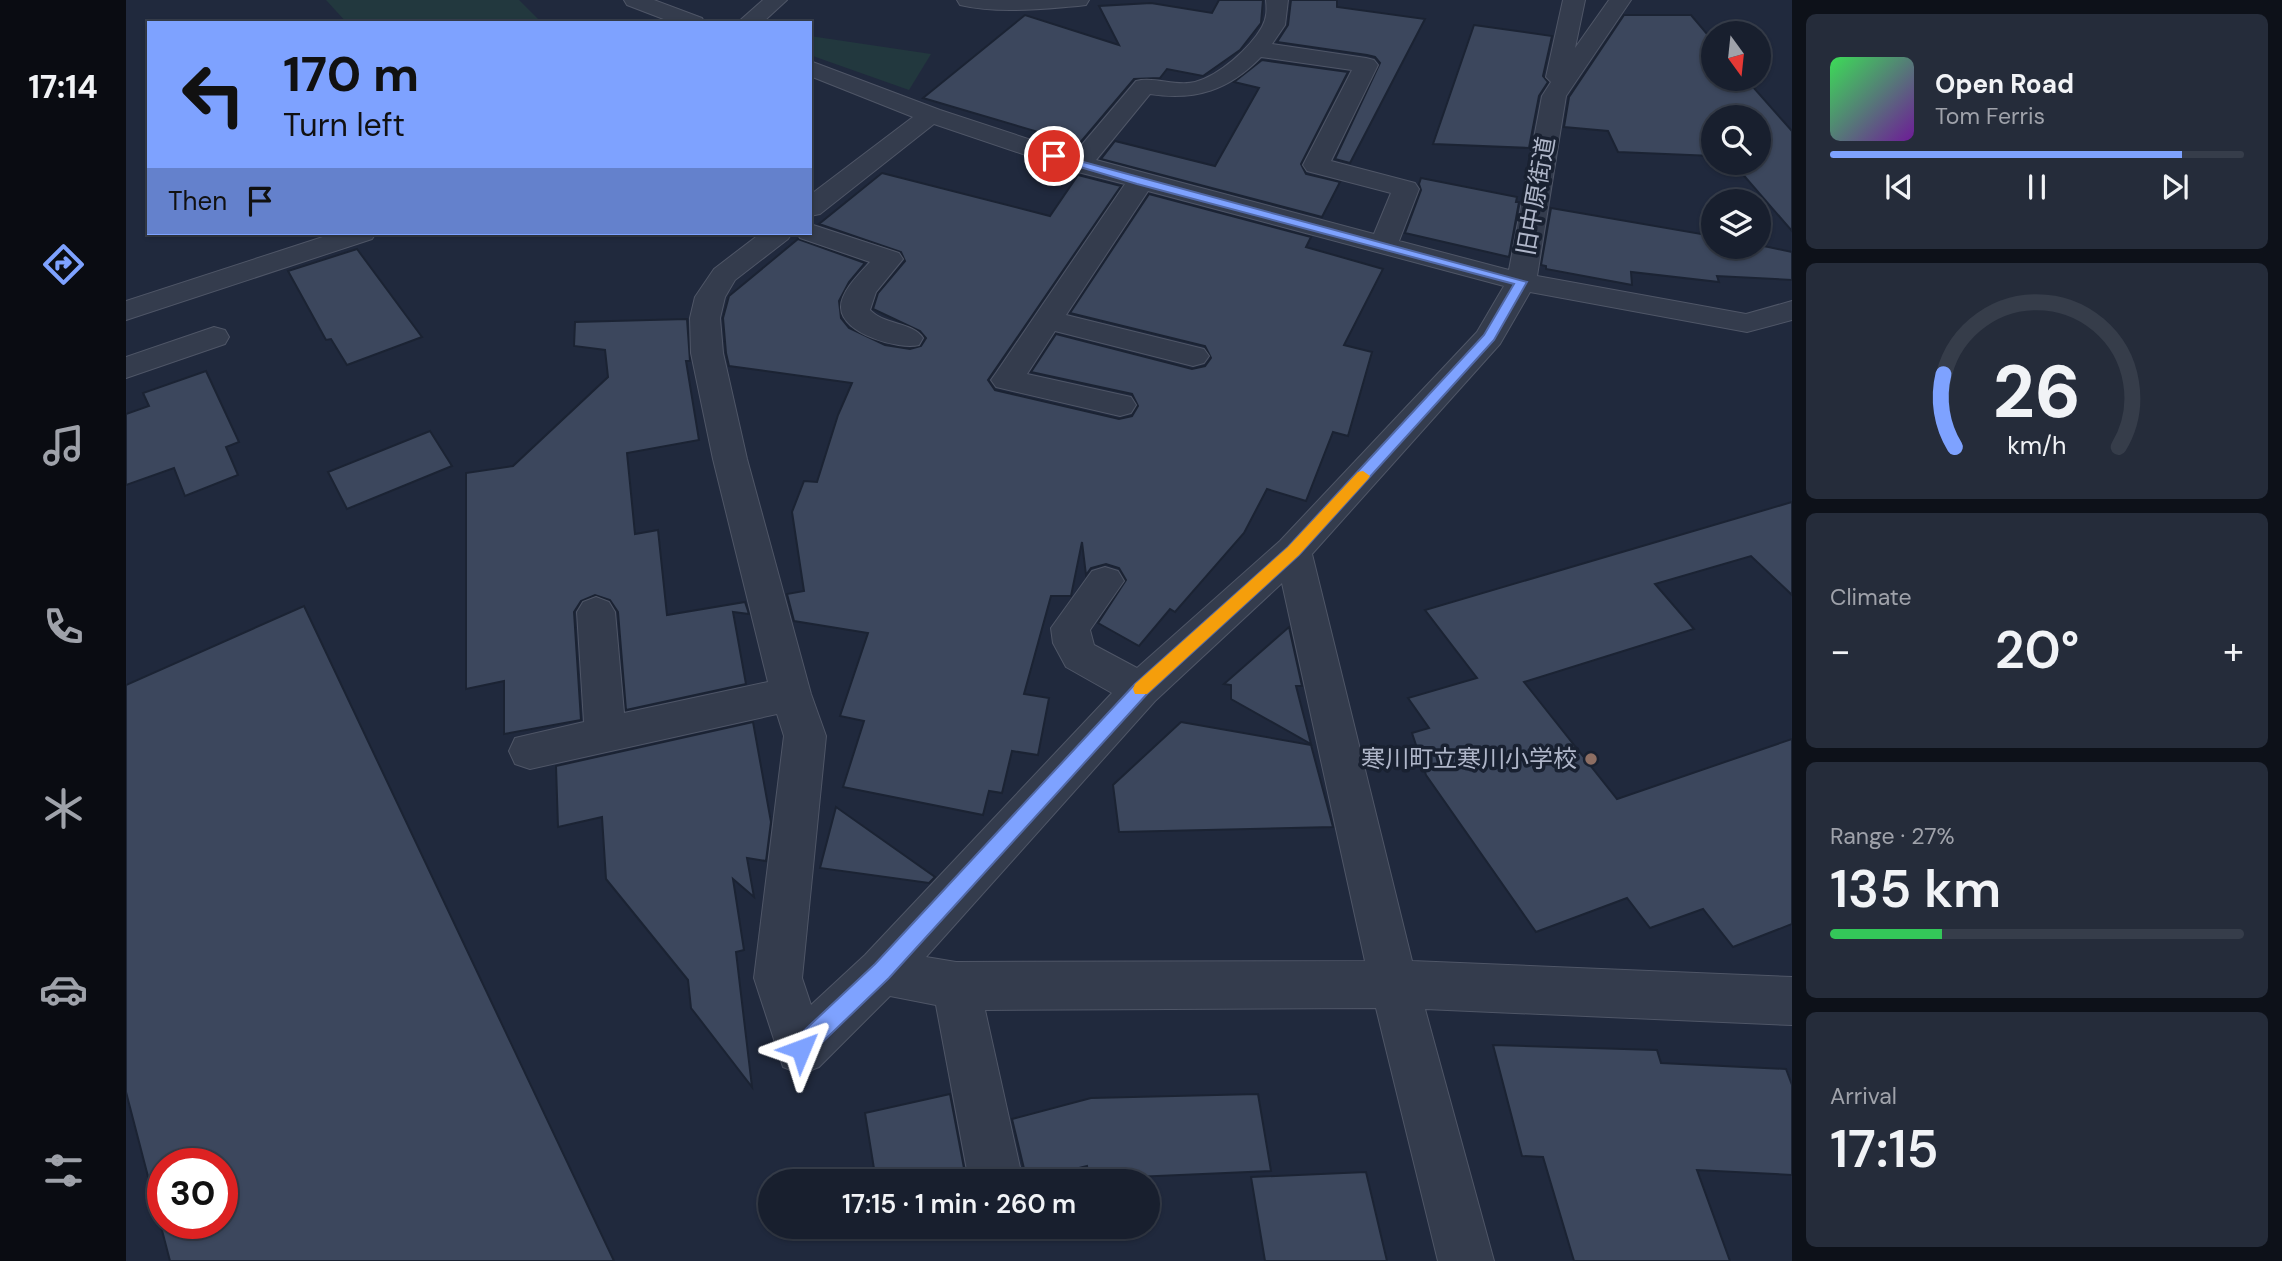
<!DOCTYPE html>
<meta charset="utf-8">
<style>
:root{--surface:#181f2e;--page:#252c3a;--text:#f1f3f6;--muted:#9fa2aa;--line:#363d4a;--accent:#7ea2ff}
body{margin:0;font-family:"DM Sans","Noto Sans JP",sans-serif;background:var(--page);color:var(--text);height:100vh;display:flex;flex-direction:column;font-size:26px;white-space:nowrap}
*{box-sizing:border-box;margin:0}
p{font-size:23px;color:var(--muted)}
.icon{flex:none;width:38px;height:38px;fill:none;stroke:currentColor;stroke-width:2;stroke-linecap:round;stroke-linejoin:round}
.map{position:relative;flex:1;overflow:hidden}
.details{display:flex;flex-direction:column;gap:14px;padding:14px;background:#0d1119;width:490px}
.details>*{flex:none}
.top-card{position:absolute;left:21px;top:21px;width:665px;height:214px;border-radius:0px;box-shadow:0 2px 5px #0004,0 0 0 2px var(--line);background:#7ea2ff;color:#111;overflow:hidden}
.needle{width:46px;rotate:165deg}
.tools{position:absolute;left:1575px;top:21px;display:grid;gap:14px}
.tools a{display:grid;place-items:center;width:70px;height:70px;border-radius:50%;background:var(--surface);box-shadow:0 2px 5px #0004,0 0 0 2px var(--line);font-size:35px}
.speed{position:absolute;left:21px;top:1148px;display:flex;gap:14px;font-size:35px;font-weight:700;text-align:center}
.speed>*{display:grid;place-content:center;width:91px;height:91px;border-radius:50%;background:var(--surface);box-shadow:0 2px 5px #0004,0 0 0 2px var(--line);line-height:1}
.speed .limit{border:10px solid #d22;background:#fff;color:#111}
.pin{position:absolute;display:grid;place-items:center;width:60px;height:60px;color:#fff;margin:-30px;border:4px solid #fff;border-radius:50%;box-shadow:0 2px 7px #0007}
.me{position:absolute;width:77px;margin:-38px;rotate:46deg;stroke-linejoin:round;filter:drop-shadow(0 0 5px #0008)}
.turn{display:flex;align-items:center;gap:24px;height:147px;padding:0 21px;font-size:32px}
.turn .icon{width:91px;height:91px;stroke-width:2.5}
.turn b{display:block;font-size:49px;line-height:60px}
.then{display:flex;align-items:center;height:66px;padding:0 21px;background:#0003;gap:14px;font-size:26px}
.big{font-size:52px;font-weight:600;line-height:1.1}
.details .tile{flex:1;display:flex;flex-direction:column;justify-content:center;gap:10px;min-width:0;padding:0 24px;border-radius:10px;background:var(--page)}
.details .dial{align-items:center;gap:0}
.dial svg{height:182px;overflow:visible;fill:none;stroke:var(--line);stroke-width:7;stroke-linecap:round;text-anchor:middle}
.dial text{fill:var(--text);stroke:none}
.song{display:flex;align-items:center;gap:21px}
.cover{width:84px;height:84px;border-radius:10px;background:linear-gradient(135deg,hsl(130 70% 55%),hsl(280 70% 35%))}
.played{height:7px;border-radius:4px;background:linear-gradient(90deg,var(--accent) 85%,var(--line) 85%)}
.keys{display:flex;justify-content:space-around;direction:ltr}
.heat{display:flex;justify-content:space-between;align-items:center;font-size:38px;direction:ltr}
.charge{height:10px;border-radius:5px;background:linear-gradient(90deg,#34c759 27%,var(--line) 0)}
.trip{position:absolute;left:632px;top:1169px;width:402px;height:70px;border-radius:35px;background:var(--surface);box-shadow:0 2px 5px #0004,0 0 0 2px var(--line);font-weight:600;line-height:70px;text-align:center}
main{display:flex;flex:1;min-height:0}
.tabs{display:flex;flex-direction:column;width:126px;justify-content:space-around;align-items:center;background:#0a0c12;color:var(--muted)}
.tabs .icon{width:49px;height:49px}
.tabs .on{color:var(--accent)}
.tabs b{font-size:32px;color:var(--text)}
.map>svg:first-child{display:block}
.green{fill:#22383e}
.building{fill:#3c475d;stroke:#1b2333;stroke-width:2;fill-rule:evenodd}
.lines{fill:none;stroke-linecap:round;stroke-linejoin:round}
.minor-casing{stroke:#4f5667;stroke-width:2}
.minor{fill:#343c4d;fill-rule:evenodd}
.route{fill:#7ea2ff;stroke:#5269a6;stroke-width:2}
.slow{fill:#f59e0b}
.education-dot{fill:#8d6e63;stroke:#192131;stroke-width:2.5}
.labels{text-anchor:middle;stroke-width:7;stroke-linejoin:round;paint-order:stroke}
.street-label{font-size:24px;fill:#afb6c9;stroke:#192131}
.poi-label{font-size:24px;fill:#afb6c9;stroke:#192131;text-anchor:end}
</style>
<main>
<nav class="tabs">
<b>17:14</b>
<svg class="icon on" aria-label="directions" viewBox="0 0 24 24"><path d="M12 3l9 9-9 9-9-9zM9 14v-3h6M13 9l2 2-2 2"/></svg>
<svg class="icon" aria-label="music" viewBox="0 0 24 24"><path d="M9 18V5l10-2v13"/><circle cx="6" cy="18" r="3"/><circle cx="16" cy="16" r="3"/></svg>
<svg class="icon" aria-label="phone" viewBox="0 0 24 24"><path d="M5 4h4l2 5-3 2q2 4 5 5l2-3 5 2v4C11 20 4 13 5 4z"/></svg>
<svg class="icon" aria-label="climate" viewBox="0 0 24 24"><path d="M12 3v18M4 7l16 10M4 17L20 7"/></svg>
<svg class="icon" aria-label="car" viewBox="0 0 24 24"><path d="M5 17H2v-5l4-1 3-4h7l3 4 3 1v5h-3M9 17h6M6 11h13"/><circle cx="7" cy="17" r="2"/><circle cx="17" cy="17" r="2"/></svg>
<svg class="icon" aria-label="filters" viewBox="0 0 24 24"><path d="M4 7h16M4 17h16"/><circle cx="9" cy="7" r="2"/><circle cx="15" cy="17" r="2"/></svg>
</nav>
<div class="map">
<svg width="1666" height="1261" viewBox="0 0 1666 1261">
<rect width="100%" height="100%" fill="#20293d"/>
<!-- green -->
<g class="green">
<polygon points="200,0 393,0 416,23 221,23"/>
<polygon points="684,36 805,54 783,90 684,55"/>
</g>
<!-- building -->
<g class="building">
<polygon points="1093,0 1137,0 1135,23 1114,50 1077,76 1041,69 1034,78 1008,79 953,144 797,98 899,15 993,45 973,6 1025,3 1086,13"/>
<polygon points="1165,0 1211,0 1211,7 1299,19 1224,163 1209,159 1254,63 1249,57 1241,55 1151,42 1162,25"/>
<polygon points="1498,15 1565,15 1587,41 1587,79 1620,79 1666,131 1666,231 1607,163 1633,163 1633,117 1587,117 1587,156 1492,152 1482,131 1438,127 1443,97"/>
<polygon points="1348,25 1426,36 1417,76 1422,82 1413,96 1403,148 1307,144"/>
<polygon points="1136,60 1222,72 1175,164 1180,174 1214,182 1196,217 975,159 989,141 1089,166 1133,88 1108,82"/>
<polygon points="756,173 924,216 952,175 995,186 862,380 869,390 993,419 1006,416 1012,406 1006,394 905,372 930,334 1066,369 1079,366 1085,358 1079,346 944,313 1023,194 1185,237 1180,247 1257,269 1218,345 1246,352 1222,436 1207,432 1180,501 1141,489 1118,533 1049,612 1044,609 1013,646 972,623 1000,580 993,568 980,564 965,568 960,575 956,542 945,596 925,596 898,694 923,698 912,755 886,751 876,793 863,791 857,815 717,787 738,721 714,716 742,633 668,621 661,594 678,591 666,512 678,481 691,482 712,415 726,383 603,366 600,353 597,318 603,296 672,239 739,263 723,282 713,301 715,318 723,328 759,345 784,349 795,346 800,338 794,331 747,309 752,293 779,261 775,252 693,224"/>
<polygon points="1295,178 1391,197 1390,202 1393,202 1383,257 1279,233 1295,190 1293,184"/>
<polygon points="1425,208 1587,236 1587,247 1633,245 1666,252 1666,280 1591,276 1593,282 1505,272 1506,285 1420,269 1420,266 1415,265"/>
<polygon points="231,249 296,337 221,365 205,339 200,340 162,271"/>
<polygon points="561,319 564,361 560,361 573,440 501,453 509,534 532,530 541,615 619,602 623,614 607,612 620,684 500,710 492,612 484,600 469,595 455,601 448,612 455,720 378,734 378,681 340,689 340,473 387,466 482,377 479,350 448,346 449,322"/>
<polygon points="80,371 113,442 100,447 112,475 59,496 48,468 0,485 0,414 23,406 17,393"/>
<polygon points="304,431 326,466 221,509 202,472"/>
<polygon points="1666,502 1666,595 1625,556 1529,584 1568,629 1398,682 1491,799 1666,739 1666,924 1607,947 1577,909 1524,928 1501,898 1410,932 1300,775 1286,733 1303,728 1282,698 1351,678 1299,610"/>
<path d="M178,606L488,1261H44L0,1092V685ZM37,1164H96V1223H37Z"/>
<polygon points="1163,627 1176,686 1170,686 1185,744 1105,699 1105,685 1098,684"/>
<polygon points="627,722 645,822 640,861 621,858 628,897 607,879 618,950 610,952 626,1087 565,1008 562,980 480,879 476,817 432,827 430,766"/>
<polygon points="1055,722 1185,745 1207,827 993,832 987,785"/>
<polygon points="710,807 809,877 803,883 694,868"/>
<polygon points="1367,1045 1531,1050 1535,1063 1660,1069 1666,1085 1666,1175 1571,1170 1604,1261 1448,1261 1417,1157 1396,1156"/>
<polygon points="824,1094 838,1168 778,1181 750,1181 739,1113"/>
<polygon points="1132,1094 1145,1171 963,1179 961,1166 901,1181 886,1119 965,1098"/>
<polygon points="1240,1172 1261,1261 1139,1261 1125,1177"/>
</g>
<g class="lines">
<defs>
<g id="minor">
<polygon points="498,0 528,0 576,18 579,23 548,23 501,5"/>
<polygon points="637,0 661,0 636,23 611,23"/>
<path d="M831,0H963L960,5L952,6C913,9 873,14 834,5Z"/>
<path d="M1140,0H1162L1159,25L1146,44L1240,58L1248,60L1252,65L1205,161L1289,183L1293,189L1273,241L1383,270L1416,96L1425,82L1420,77L1437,0H1459L1449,48L1483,0H1505L1440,96L1411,276L1620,314L1666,301V320L1621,332L1404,292L1374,344L1186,554L1286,961L1666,977V1025L1299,1009L1368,1261H1312L1250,1008L859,1010L897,1181H843L810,1005L764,996L693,1067L675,1074L657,1067L628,978L658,736L651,714L404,769L389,764L383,751L389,738L458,722L451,612L457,602L470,597L483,602L489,612L498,713L642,682L587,459L565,353L564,318L569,297L588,269L635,233H666L662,239L609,280L599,297L594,318L597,353L621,459L685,694L700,736L676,978L685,1005L739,955L986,693L940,667L927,643L925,628L966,571L979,567L992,571L998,581L964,630L968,645L1011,668L1154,541L1351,332L1378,286L1022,191L940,315L1078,349L1083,356L1078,363L1067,366L929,331L901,374L1005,397L1010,405L1005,413L994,416L870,387L865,380L870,373L999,184L944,170L808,124L694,214L684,216V195L787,117L684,76V61L814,110L948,154L1010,81C1029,76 1049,87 1069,82C1093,76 1124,48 1136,27C1141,18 1141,10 1140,0ZM1135,57L1226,70L1177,165L1181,171L1265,193L1248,234L970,160L1024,94C1070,101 1103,90 1135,57ZM1156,583L1239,961L830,962L800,957L1029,701Z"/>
<path d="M684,224L773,253L777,259L750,292L744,310C758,325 787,322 797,338L793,345C773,350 716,334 715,308C714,292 734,273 744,262L674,238L671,233H684Z"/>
<polygon points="209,233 250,233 246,239 0,320 0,301"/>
<polygon points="88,327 99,330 103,337 99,344 0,378 0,357"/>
</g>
</defs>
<!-- minor casing -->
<use href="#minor" class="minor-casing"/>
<!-- minor -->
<use href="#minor" class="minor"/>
</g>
<!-- route -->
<polygon class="route" points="924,153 1401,282 1368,340 1173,555 1021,694 763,978 682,1056 675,1059 667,1056 664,1049 667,1041 749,964 1009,684 1162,547 1358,335 1388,284 1011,184 924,158"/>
<!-- slow -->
<polygon class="slow" points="1237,471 1244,476 1242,479 1173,555 1021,694 1009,694 1007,689 1009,684 1162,547 1232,472"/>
<!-- markers -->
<circle class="education-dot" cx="1465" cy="759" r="7"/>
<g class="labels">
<!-- street labels -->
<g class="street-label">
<text transform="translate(1410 196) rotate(-80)" y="8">旧中原街道</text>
</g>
<!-- poi labels -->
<g class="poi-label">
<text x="1451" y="767">寒川町立寒川小学校</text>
</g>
</g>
</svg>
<div class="tools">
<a><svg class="needle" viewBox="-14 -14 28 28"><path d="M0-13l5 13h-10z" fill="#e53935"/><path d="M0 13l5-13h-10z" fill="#9fa2aa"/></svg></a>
<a><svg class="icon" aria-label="search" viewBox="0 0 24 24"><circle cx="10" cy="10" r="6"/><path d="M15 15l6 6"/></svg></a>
<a><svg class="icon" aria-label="layers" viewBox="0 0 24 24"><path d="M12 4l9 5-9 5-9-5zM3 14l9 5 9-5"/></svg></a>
</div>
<div class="speed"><div class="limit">30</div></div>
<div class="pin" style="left:928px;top:156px;background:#d93025"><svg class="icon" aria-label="arrive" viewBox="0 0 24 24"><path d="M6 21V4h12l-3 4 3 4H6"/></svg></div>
<svg class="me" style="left:675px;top:1049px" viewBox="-20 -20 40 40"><path d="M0-17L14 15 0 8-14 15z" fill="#7ea2ff" stroke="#fff" stroke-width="4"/></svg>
<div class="trip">17:15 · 1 min · 260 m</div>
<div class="top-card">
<div class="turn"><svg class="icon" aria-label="left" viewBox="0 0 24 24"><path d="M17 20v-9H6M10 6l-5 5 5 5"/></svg><div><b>170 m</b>Turn left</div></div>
<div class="then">Then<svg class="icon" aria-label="arrive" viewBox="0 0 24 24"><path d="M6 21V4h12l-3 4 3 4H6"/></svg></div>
</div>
</div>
<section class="details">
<div class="tile">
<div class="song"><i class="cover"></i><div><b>Open Road</b><p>Tom Ferris</p></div></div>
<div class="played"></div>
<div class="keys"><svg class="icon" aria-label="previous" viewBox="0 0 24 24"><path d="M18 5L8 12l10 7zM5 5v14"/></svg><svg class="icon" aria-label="pause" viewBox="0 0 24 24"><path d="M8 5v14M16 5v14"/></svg><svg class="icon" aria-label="next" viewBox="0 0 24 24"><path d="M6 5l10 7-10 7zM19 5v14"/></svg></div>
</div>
<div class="tile dial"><svg viewBox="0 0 100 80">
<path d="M14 69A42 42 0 1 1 86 69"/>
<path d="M14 69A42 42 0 0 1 9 37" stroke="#7ea2ff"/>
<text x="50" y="56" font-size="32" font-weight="700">26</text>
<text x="50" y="72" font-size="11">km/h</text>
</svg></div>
<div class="tile"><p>Climate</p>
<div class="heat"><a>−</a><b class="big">20°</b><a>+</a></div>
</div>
<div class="tile"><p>Range · 27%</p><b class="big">135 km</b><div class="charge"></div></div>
<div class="tile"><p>Arrival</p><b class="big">17:15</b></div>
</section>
</main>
